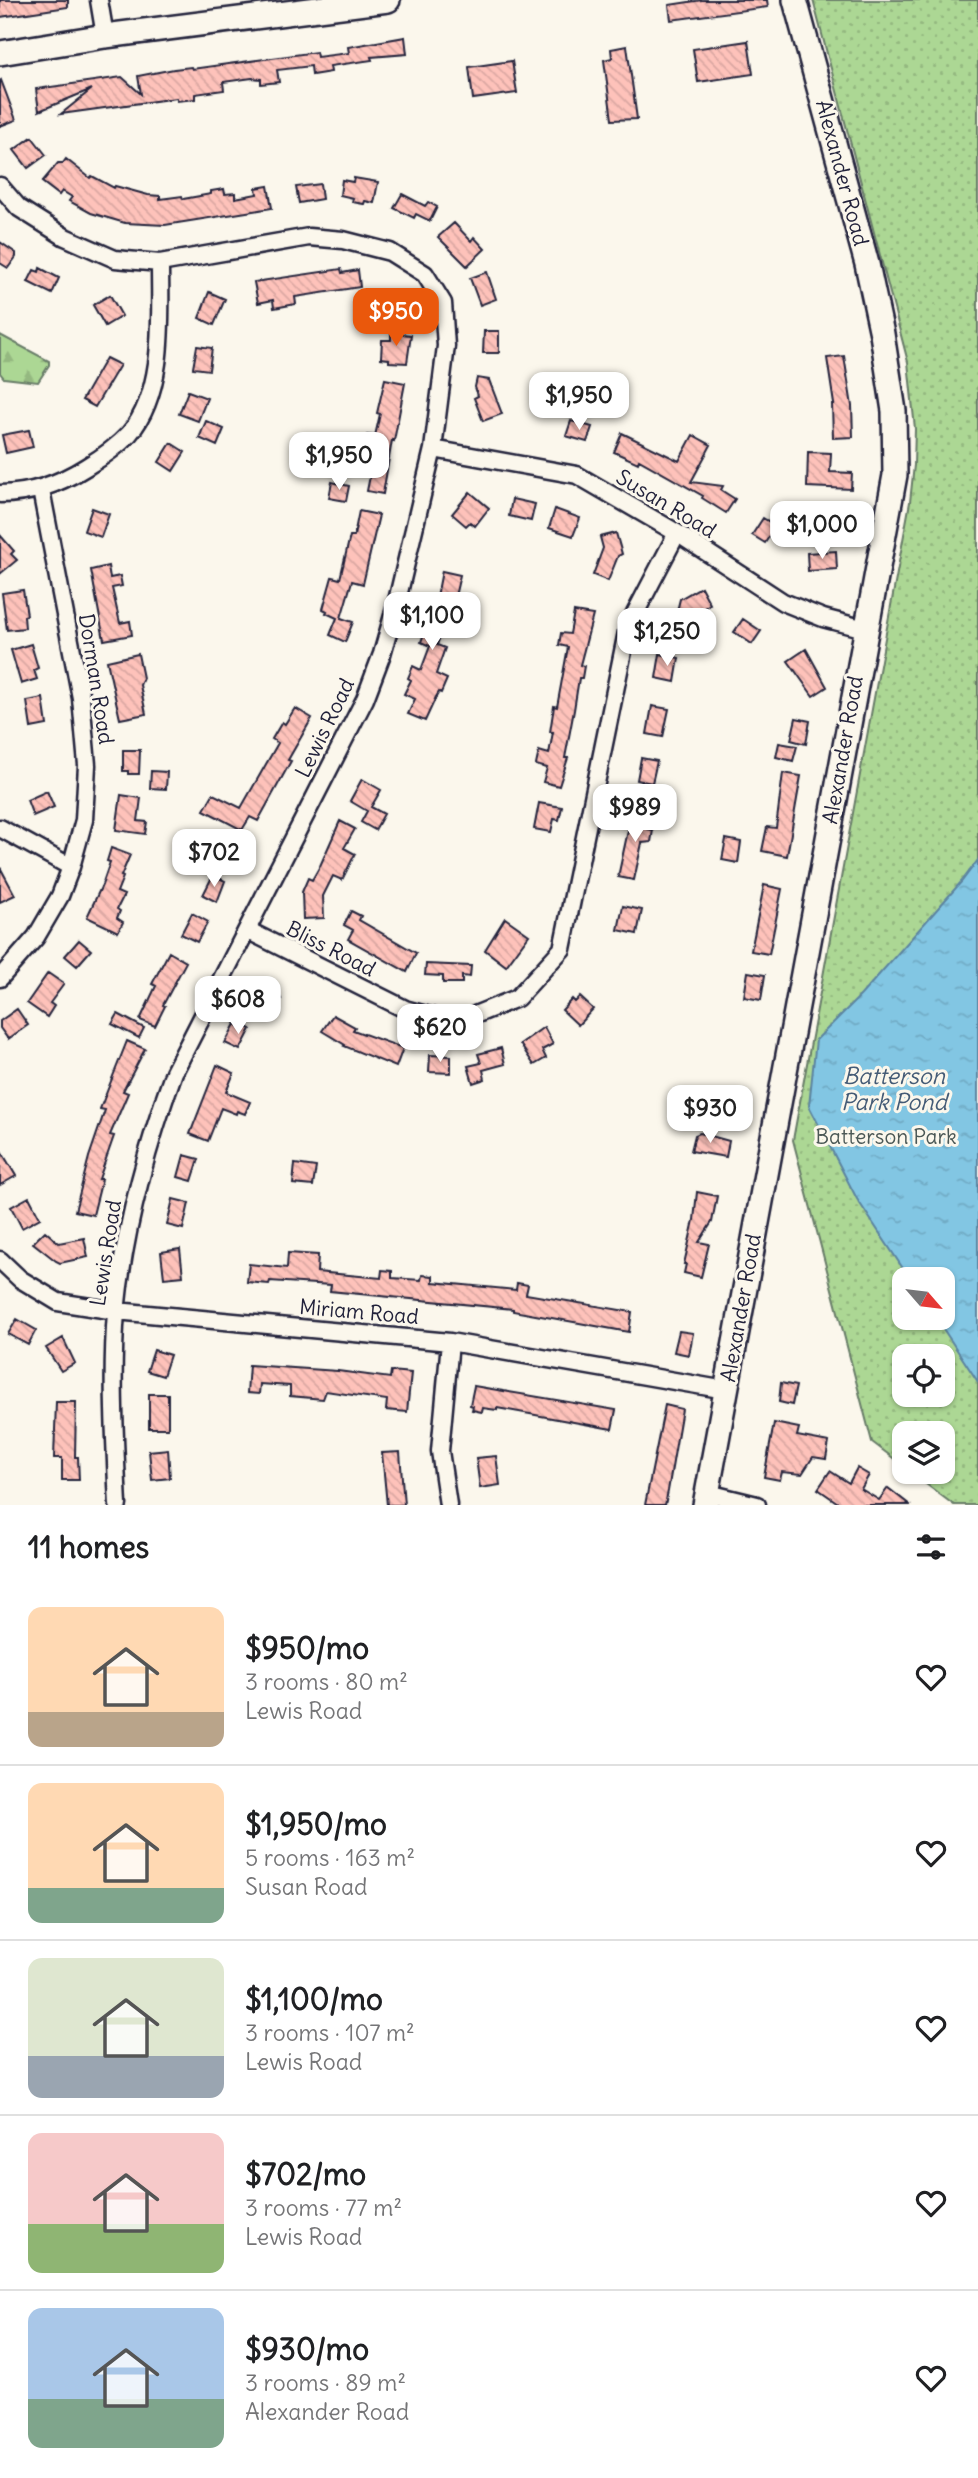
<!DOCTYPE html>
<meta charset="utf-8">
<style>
body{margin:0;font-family:Delius,sans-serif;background:#f2f2f2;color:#202124;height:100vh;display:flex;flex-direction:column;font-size:26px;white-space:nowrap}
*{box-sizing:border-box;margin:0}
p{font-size:23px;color:#757577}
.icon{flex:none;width:38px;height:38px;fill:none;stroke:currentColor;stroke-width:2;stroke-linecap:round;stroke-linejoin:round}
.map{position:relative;height:1505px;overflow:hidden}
.details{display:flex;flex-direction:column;background:#fff;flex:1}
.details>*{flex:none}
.needle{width:46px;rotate:118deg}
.buttons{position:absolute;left:892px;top:1267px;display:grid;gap:14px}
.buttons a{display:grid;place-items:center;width:63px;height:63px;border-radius:14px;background:#fff;box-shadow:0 2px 5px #0004;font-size:35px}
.price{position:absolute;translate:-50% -60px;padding:0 16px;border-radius:14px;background:#fff;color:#222;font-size:23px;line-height:46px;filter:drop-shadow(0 2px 4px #0008)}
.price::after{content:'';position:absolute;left:50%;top:42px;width:21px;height:16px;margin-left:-10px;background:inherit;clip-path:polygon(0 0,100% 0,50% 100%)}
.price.selected{background:#ea580c;color:#fff}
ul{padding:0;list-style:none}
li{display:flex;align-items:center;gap:21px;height:175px;padding:0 28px}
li+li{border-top:2px solid #e0e0e0}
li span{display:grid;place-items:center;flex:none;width:196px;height:140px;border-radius:14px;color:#555}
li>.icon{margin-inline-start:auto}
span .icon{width:84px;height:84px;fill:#fffc;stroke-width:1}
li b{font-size:30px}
h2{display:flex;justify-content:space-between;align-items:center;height:84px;padding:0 28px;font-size:30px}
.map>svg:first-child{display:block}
.grass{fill:url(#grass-dots);stroke:#677c68;stroke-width:2;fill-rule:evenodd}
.forest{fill:url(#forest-firs);stroke:#677c68;stroke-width:2}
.water{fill:url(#water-ripples);stroke:#5c84a0;stroke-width:2}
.building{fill:url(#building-back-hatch);stroke:#22223b;stroke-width:2}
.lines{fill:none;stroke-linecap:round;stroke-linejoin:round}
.street-casing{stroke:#22223b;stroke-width:21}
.secondary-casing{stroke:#22223b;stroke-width:28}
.street{stroke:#fbf7ec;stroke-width:16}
.secondary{stroke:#fbf7ec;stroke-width:23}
.labels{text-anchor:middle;stroke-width:6;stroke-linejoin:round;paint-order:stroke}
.street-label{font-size:21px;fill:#22223b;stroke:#fbf7ec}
.park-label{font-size:21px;fill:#4b5856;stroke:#fbf7ec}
.water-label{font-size:23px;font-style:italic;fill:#445b76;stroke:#fbf7ec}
</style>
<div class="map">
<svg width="978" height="1505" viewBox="0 0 978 1505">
<defs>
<pattern id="grass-dots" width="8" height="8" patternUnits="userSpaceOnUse" patternTransform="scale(1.75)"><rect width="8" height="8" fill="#acd794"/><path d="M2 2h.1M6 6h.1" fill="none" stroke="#94b880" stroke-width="1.8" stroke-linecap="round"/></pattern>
<pattern id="forest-firs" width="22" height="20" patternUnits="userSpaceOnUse" patternTransform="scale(1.75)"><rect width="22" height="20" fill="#acd794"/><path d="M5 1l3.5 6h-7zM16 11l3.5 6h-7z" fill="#94b880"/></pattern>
<pattern id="water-ripples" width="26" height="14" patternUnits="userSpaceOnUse" patternTransform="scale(1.75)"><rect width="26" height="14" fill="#82c6e3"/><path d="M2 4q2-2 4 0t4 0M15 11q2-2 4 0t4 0" fill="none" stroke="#70aac4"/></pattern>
<pattern id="building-back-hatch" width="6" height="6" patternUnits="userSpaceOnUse" patternTransform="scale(1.75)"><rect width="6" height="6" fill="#fec2ba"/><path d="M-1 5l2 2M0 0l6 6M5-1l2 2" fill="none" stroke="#d9a6a1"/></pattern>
</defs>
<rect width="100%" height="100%" fill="#fbf7ec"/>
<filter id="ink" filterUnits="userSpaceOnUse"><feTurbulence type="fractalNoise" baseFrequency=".0143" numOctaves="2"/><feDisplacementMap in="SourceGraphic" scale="14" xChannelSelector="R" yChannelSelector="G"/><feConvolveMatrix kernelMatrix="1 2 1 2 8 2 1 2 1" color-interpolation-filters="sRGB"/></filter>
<g filter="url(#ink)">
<path class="grass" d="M813,0h165v1505h-24l-44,-33h33v-39h-38v34l-33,-25 -79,-302 117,-638 4,-37 1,-36 -7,-67zM905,1279h38v39h-38zM905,1356h38v39h-38z"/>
<path class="forest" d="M0,335l49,26v4l-11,17 -34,-4 -4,-5z"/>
<path class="water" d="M978,860v522l-42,-64h7v-39h-33l-53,-80 -48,-93 7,-66 45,-45 101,-114z"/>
<path class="building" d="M0,0h68v7l-68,10z
M702,0h65l1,7 -97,13 -2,-15z
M405,37l2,17 -36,3 1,3 -42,6 1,6 -19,3 -1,-9 -34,4 2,12 -18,2v-5l-9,-1 -29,4 1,8 -29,4v5l-18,2v-3l-116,16 31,-25 -53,22 -3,-22 86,-12 19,17 -3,-18 36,-7 17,-2 1,2 124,-17 1,5 32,-4 -1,-6z
M748,41l5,33 -55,8 -5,-33z
M627,46l10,73 -25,1 -8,-60 8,-2 -1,-9z
M512,61l5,32 -44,6 -4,-32z
M1,80l15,40 -16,6v-45z
M32,137l14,18 -18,13 -14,-18z
M66,159l24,19 2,-2 22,12 1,-2 33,9 12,1v3l22,-3 1,3 28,-5v-3l13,-2 1,5 10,-1v5l22,-4 -1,-6 12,-2 4,22 -107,17 -40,-2 -34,-10 -22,-12 3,-4 -10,-6 -3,4 -17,-13 16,-19h5z
M354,178l24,4 -4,21 -9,-2 -1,3 -12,-2 1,-4 -13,-3 2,-15 11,2z
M320,184l2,15 -23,4 -3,-16z
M402,194l23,12 3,-4 9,5 -7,14 -14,-7 -2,4 -20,-10z
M454,223l17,18 3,-4 11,12 -18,17 -29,-29z
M0,242l16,11v4l-8,11 -8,-5z
M40,268l19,10 -7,16 -24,-12 6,-12 5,2z
M341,269l1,4 16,-3 2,17 -65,10 1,7 -22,4 -1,-8 -15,3 -4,-21z
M487,272l9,27 -16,6 -10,-27z
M209,292l16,7 -11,26 -15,-7z
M110,295l12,21 -17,10 -12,-21z
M484,331h15v22h-16z
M391,333l20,2 -4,28 -18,-1v-3l-8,-1 1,-18h9z
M197,346l15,2 -3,22 -16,-2z
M844,356l8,50 1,31 -20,1 -1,-34h2l-7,-46z
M106,358l14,7 -25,42 -13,-7z
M477,378l12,2 13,34 -19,7 -9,-23 4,-2 -3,-9z
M385,379l20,4 -11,58 -2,-1 -9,54 -16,-3 8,-40 -11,-2 3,-14 8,1 5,-22 -3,-1z
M188,391l19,7 -9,23 -19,-7z
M206,421l18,8 -7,17 -18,-8z
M571,421l21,6 -5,15 -21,-6z
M29,430l4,17 -27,6 -4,-18z
M622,433l57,28 14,-26 18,10 -20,37 32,4 -2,4 14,9 -9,14 -24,-15 1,-2 -64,-36 -1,3 -24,-11z
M171,443l14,9 -12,19 -14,-9z
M808,452l23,1 -1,19 22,1 -1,16 -44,-2z
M332,482l17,4 -3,15 -17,-3z
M470,492l19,16 -14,18 -5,-4 -4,4 -14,-12z
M512,499l23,5 -4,17 -22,-5z
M92,508l17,6 -8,23 -17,-6z
M555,509l25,9 -7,18 -24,-8z
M359,511l20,4 -16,69 -11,-3 -11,37 12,4 -8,20 -15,-7 7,-17 -11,-5 1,-2 -4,-2 9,-32 8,2 10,-43h4z
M763,518l13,8 -11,17 -13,-8z
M616,533l6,21 -4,2 -10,25 -15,-6 10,-27 -3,-11z
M0,535l14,16 -3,3 6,6 -17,14z
M836,551l1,18 -29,2 -1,-18z
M108,566l2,12 10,-2 2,10 -10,2 8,35 10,-2 2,14 -28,5 -13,-70z
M442,571l18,4 -8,34h-2l-13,36 8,3 -9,26 11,5 -6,14 -2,-1 -3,5 -11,24 -17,-7 7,-15 -11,-5 7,-14 -3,-2 5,-12 8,4 9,-24 -9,-4 8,-22 3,2z
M701,587l9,17 -20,12 -9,15 -14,-9 11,-15 2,-8z
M23,590l4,25 -3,1 1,12 -18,2 -5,-37z
M574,612l19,3 -13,50 4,1 -2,12h-3l-5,32 -9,48h3l-9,28 -16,-4 4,-14 -11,-3 3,-14 10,3 4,-22h-3l4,-26 3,1 11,-60 -9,-2 2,-12 9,1z
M743,619l18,12 -9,13 -18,-12z
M31,644l7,24 -4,2 3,9 -16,5 -10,-34z
M806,649l21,38 -14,9 -25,-35z
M138,654l5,24 -3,7 6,29 -26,5 -13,-58z
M660,654l19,4 -4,24 -19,-4z
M43,698l4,27 -16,3 -4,-27z
M652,706l17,3 -6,28 -16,-3z
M295,708l17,10 -24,42 3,1 -33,60 -8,-4 -8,13 -38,-20 9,-16 28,14 37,-65 -6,-4 10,-17 3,2z
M796,718l14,3 -4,23 -15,-4z
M779,743l18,3 -4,15 -17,-4z
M123,750h17l-1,24h-11v-3h-5z
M641,758l16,3 -5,22 -15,-3z
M151,771l16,1 -1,17 -16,-1z
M783,773l18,3 -14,80 -25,-5 5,-24 9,1z
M362,779l19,11 -10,17 13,7 -9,16 -14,-8 6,-11 -17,-10z
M47,791l7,16 -21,9 -6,-16z
M121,795l20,3 -3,23 9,1 -2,12 -29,-4z
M539,803l23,4 -3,13 -5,-1 -3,13 -17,-3z
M632,812l18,3 -3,14 6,1 -2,12 -9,1 -8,37 -16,-3z
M340,821l15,8 -11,19 11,6 -13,26 -9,-4 -10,20 1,22 -21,1 -1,-27 6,-14 4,2 8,-14z
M232,832l17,9 -13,22 -16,-9z
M726,839l15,3 -3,21 -16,-3z
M111,848l19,7 -9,21 2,1 -6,15 7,3 -7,14 3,2 -3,7 6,4 -5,10 -31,-15 15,-32 8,-23 -3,-1z
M0,867l15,28 -15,7z
M213,875l12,6 -8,21 -14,-7z
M764,885l18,4 -13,65 -18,-3z
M623,906l19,4 -5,24 -19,-4z
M351,911l10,5 -2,4 57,33 -9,19 -59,-33 5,-9 -9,-5z
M192,913l16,9 -11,20 -16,-8z
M505,918l24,17 -23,31 -21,-16z
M79,940l12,10 -14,16 -12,-10z
M169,952l17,10 -23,43 2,1 -10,20 -15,-6 16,-34 -4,-2z
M426,964l45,2 -1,11 -8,-1v7h-19v-7l-18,-1z
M748,972l17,3 -4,25 -17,-3z
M48,973l16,11 -14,19 4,3 -7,11 -20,-14z
M271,984l10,15 -24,15 -8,-14z
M580,997l13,12 -15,16 -16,-15 10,-11 3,3z
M17,1009l11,16 -20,14 -8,-11v-7z
M118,1014l26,14 -5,10 -27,-14z
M333,1015l22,12 -2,3 50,18 -7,19 -52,-21 1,-1 -23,-14z
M240,1023l11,6 -11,21 -15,-7 10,-19 3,2z
M544,1027l9,17 -11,6 4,8 -12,7 -14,-21z
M127,1041l18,8 -22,42 5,2 -18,42 4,1 -15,43h3l-9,36 -18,-4 14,-54 16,-47 -5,-1z
M501,1048l4,16 -22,6 2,9 -12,4 -5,-17 13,-3 -3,-9z
M430,1055l21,1v17l-22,-1z
M217,1065l17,8 -8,19 24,10 -5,12 -8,-3 -1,3 -15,-6 -13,33 -18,-7z
M700,1133l29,8 -3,16 -35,-6 4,-16z
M0,1149l16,27 -16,9z
M184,1155l15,4 -7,22 -14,-4z
M295,1164l21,3 -3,19 -20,-2z
M697,1192l20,4 -5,26 -13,20 10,2 -8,33 -17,-4 2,-9h-2l10,-44z
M29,1197l11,21 -18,10 -11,-21z
M173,1199l16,4 -6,26 -16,-4z
M45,1231l14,12 25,-5 4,19 -28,6 -4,-2 -23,-18z
M180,1249l3,27 -19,2 -3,-26z
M288,1253l30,2 -1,17 64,6 1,-8 10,1v7l29,2 1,-5 11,1v6l83,8 1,-7 11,2 -2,9 106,18 -3,20 -116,-21v-2l-183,-18 1,-6 -61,-4 -1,3 -22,-2 2,-18 38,4z
M17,1319l19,11 -8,15 -20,-11z
M679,1331l14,2 -4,22 -15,-3z
M63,1338l12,25 -14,8 -15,-23z
M154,1350l16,5 -7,21 -16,-5z
M249,1365l89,6 52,7 1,-7 20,2 -4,39 -21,-2 1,-10 -61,-9 -3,8 -33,-3v-10l-30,-2 -1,10 -12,-1z
M781,1383l15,3 -4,19 -13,-3z
M474,1386l142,24 -4,19 -115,-21v2l-14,-2 -1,4 -10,-2 1,-4 -3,-1z
M149,1394h19v34h-19z
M56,1402h20l-1,55h3l1,23h-17v-22h-8z
M665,1405l17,4 -14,82 -3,14h-20z
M774,1423l25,5 -2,8 32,6 -3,17 -13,-2 -11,17 -20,-2 -2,8 -16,-3z
M168,1449l2,29 -18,2 -3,-29z
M400,1452l4,53h-17l-5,-52z
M496,1456l4,29 -20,3 -4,-30z
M857,1468l12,7 -8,14 18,11 9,-12 22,17h-69l-23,-16 12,-18 19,12z"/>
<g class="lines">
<defs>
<path id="street" d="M99,0l6,36
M0,186l19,22 46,29 50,22 45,4 149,-26 34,3 47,12 35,22 18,29 3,43 -13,103 -37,156 -14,49 -17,45 -191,373c-28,77 -50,157 -58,240 -5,64 -1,129 2,193
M433,449l144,26 100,58 106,69 40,16 42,11
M0,494c32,0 59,-10 86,-27 15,-9 31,-20 43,-33 37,-43 31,-118 31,-171
M0,828l71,39
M247,930l158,79 50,14 62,-25 45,-49 66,-322 49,-94
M0,978l36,-41 24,-41 11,-29 13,-47 3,-55 -6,-67 -40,-208
M0,1260l20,19 38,23 58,9 334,31 276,48
M708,1493l49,12
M448,1505l-8,-54 10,-109"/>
<path id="secondary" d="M0,53l105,-17 283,-36
M705,1505l190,-1030 -1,-64 -12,-77 -15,-70 -72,-264"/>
</defs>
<use href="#street" class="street-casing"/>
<use href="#secondary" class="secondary-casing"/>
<use href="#street" class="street"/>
<use href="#secondary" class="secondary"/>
</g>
</g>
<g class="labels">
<g class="street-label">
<text transform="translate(842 173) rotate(75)" y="7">Alexander Road</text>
<text transform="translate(666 504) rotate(31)" y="7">Susan Road</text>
<text transform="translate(96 679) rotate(81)" y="7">Dorman Road</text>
<text transform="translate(325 728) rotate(-64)" y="7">Lewis Road</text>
<text transform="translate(843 750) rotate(-80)" y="7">Alexander Road</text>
<text transform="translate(331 949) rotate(27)" y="7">Bliss Road</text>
<text transform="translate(106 1253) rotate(-81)" y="7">Lewis Road</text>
<text transform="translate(741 1308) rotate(-80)" y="7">Alexander Road</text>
<text transform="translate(359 1312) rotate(5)" y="7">Miriam Road</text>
</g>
<g class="park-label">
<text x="886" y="1144">Batterson Park</text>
</g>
<g class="water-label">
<text x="894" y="1084">Batterson<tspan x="894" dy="26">Park Pond</tspan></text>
</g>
</g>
</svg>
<div class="buttons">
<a><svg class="needle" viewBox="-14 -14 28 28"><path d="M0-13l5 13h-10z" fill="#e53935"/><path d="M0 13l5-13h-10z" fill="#757577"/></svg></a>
<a><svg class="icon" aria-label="locate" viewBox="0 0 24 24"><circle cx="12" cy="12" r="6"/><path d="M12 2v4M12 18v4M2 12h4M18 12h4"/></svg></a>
<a><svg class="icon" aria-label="layers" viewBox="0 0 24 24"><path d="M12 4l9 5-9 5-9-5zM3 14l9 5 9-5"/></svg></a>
</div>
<b class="price selected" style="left:396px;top:348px">$950</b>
<b class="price" style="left:579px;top:432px">$1,950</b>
<b class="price" style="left:339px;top:492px">$1,950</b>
<b class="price" style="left:822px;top:561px">$1,000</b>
<b class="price" style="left:432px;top:652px">$1,100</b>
<b class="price" style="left:667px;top:668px">$1,250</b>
<b class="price" style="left:635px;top:844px">$989</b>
<b class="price" style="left:214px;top:889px">$702</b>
<b class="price" style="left:238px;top:1036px">$608</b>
<b class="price" style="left:440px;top:1064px">$620</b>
<b class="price" style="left:710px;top:1145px">$930</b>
</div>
<section class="details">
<h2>11 homes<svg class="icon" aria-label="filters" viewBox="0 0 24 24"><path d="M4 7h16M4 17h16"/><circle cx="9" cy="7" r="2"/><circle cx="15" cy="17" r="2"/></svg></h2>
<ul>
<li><span style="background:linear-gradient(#ffd9b3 75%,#b9a48a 0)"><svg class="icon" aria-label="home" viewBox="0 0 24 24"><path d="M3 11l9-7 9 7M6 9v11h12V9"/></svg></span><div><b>$950/mo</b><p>3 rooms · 80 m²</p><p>Lewis Road</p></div><svg class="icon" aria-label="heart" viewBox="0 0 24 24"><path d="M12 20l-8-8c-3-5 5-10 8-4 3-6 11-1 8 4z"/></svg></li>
<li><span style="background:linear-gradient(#ffd9b3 75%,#7fa58c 0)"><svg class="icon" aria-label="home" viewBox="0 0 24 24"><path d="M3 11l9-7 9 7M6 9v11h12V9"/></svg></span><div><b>$1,950/mo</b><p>5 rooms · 163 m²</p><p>Susan Road</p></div><svg class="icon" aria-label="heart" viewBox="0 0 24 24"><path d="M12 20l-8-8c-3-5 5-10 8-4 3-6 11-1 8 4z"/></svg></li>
<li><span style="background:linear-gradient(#dfe7d0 70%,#9aa5b1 0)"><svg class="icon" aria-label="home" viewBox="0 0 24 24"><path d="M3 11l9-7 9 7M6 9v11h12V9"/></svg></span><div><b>$1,100/mo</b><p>3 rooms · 107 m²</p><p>Lewis Road</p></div><svg class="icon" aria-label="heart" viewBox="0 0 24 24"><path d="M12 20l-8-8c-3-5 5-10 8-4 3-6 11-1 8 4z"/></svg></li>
<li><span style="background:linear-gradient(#f6c9c9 65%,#8fb573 0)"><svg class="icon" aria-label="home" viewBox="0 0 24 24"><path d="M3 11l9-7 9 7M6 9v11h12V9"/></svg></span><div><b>$702/mo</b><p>3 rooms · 77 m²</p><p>Lewis Road</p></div><svg class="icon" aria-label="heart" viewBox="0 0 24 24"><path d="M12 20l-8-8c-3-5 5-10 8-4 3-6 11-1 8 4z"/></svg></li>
<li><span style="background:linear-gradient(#a9c7e8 65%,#7fa58c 0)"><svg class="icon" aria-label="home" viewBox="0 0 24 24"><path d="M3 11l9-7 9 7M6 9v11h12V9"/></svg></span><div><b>$930/mo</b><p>3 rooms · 89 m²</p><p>Alexander Road</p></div><svg class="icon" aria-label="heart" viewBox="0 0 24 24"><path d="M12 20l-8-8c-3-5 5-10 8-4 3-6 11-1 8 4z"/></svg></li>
</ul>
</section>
